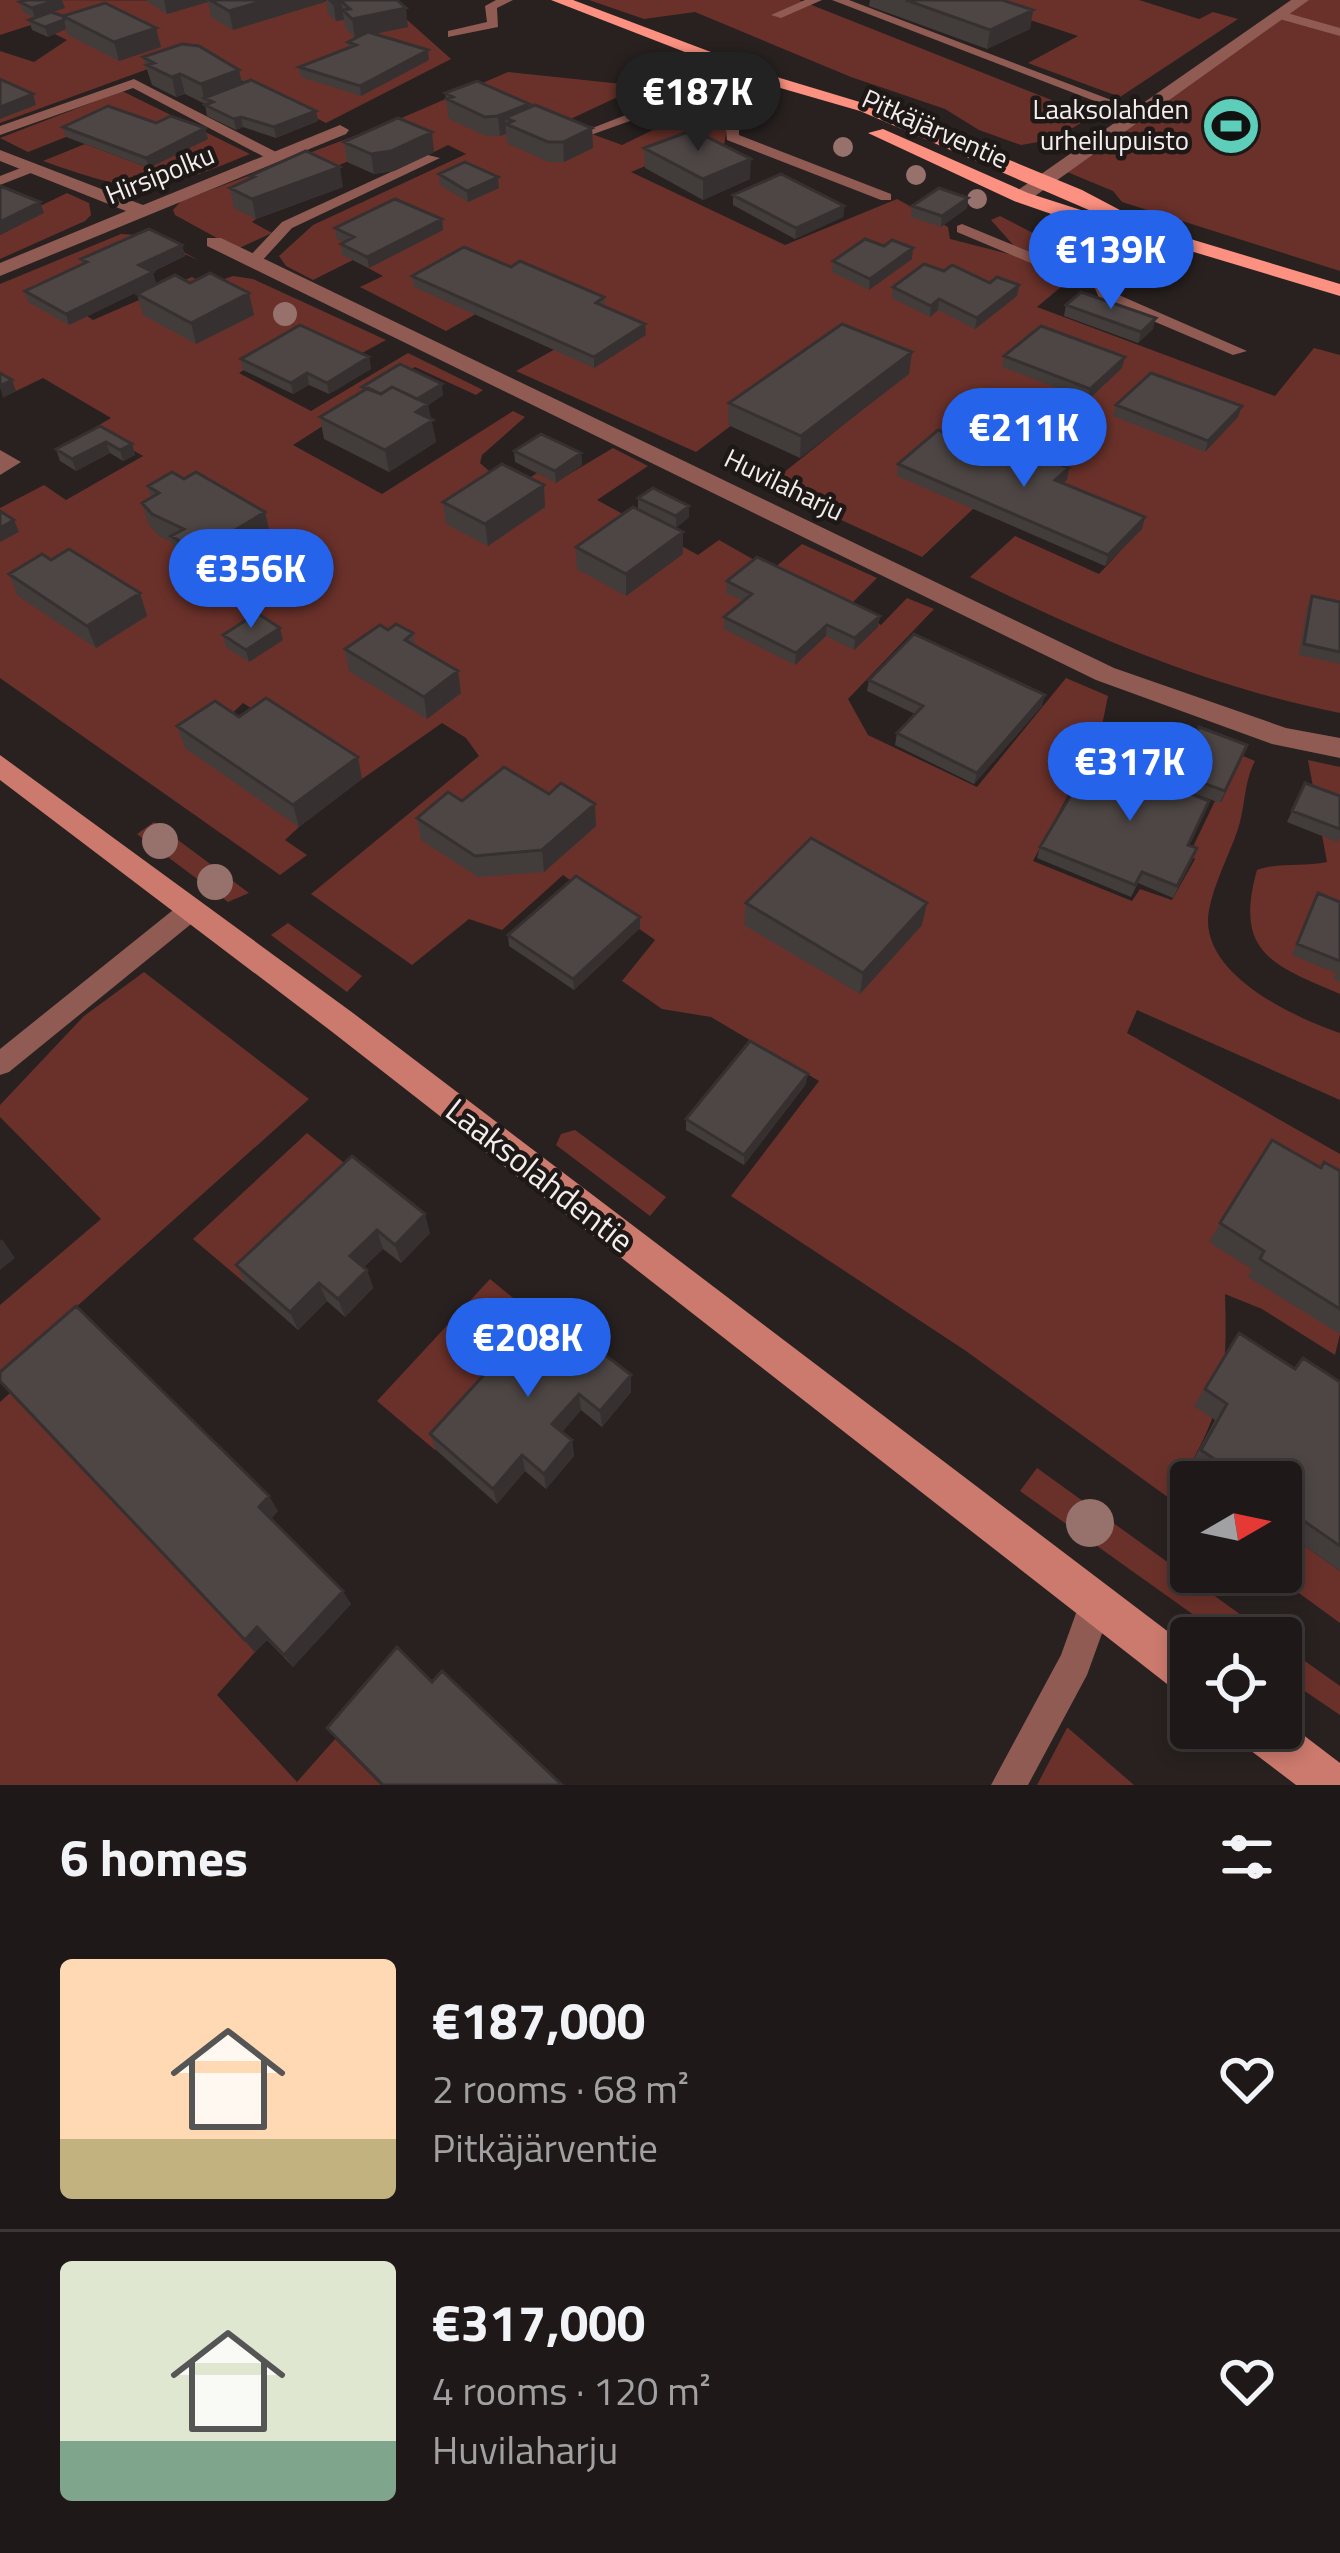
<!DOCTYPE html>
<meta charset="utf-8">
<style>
body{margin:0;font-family:"Titillium Web",sans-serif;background:#2b2625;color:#f1f3f6;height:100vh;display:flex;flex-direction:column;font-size:45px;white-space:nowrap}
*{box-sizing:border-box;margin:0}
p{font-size:39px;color:#a1a0a2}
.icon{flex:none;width:66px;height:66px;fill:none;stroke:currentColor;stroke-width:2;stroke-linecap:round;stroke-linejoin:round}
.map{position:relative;height:1785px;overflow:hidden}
.drawer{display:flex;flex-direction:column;background:#1e1918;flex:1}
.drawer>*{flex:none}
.needle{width:78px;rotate:81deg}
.controls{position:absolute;left:1170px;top:1461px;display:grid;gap:24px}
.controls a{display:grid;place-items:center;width:132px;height:132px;border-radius:12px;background:#1e1918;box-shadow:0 6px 18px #0003,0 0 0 3px #3c3837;font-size:60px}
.price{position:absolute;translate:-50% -102px;padding:0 27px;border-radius:42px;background:#2563eb;color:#fff;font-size:39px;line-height:78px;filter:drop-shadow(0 3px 6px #0008)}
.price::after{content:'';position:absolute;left:50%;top:72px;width:36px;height:27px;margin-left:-18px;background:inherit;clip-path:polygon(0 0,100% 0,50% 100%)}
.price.selected{background:#222;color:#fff}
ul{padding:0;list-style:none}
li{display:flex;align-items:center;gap:36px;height:300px;padding:0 60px}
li+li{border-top:3px solid #3c3837}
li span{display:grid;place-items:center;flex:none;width:336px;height:240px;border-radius:12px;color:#555}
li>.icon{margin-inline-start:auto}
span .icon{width:144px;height:144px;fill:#fffc;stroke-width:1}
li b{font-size:51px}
h2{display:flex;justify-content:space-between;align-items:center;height:144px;padding:0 60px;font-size:51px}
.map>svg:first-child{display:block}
.green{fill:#6a312a}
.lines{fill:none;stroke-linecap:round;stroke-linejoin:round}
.lane{fill:#8f5b53;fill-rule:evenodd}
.street{fill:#8f5b53;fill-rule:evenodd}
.secondary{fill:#cc7a6d;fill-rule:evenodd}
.primary{fill:#fc9181;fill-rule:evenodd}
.tree{fill:#97716b}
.wall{fill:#423c3b}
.shaded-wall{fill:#363130}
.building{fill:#4d4645;stroke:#363130;stroke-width:3}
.labels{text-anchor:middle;stroke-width:9;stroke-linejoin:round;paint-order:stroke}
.far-poi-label{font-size:27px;fill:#f3eeed;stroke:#1e1817;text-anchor:end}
.far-street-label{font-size:27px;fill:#f3eeed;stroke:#1e1817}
.street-label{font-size:33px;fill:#f3eeed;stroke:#1e1817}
</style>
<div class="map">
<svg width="1340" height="1785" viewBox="0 0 1340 1785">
<rect width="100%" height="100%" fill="#282120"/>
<path class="green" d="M0,0l386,1 65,58 -125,64 -137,-69 -189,69v-72l34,11 33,-22 -33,-16 -34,11z
M589,0h210l293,116 -37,23 -34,6 -42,-15 -34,-21 -94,-32 -156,-65 -51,7z
M971,0h168l60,19 14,-7 25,7 -118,78 -92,-34 50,-27z
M1301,0h39v271l-218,-69 -9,-11 -53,-22z
M508,72l133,14 -79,37 60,22 72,-35 36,2 -6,33 -26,-1 -67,28 154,73 112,-46 51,28 2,12 59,15 6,-7 -24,-27 9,-4 75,39 10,12 -48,40 238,89 39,-48 26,7v358c-131,-26 -251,-77 -370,-136l45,-41 84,38 42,-45 -89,-38 14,-11 -92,28 -52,49 -155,-71 141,-113 -69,-28 -143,107 -180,-81 91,-51 -70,-41 -91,52 -86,-44 23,-11 -30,-16 -40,20 -27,-14 -7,-10 34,-31 153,-71 -18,-9 -14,7 -34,-14 -83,37 -65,47 20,11 -35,16 -62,-34 -2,-5 8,-9 216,-81z
M122,91l128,63c-99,40 -105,43 -207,7l42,-17 64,24 57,-30 -140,-1 -38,15 -28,-14z
M67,193l22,10 2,12 -6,6 -85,38v-24l42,-22 -8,-4z
M121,234l33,2 44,24 -46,-20 -65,76 6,4 99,-43 15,8 26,-9 20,3 133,61 -35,19 -49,-22 -63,36 72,38 97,-58 75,37 -7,5 -61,-28 -122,78 89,49 131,-83 12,6 -43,38 -2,8 31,27 26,-17 19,9 57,-34 35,18 -51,34 101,55 21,-15 53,30 30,-26 75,34 -30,30 34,17 26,-27 27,11 -86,90 20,36 109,52 89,-109 42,18 -8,39 -67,126 99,40 8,-12 32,11 23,-41 -6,-4 26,-54 6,1 22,-46 12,5c-12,23 -9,46 -18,71 -9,25 -23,52 -28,78 -12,63 84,107 131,123v67l-203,-90 -10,23 213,121v180l-5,21 -73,-46 -37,-15c2,72 1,108 -35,171l23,17h-22v32l-225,-163 -235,-155 88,-115 -108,-64 -49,-8 -40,-28 33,-41 -92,-65 -61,55 -33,-11 -57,46 -101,-71 168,-138 -13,-18 -24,-15 -80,56 -119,-76 -21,20 77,104 -14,13 22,15 -27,20 -280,-197v-170l44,-23 22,15 77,-44 -49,-28 17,-10 -68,-40 -33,16 -10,-6v-104z
M1308,760l32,7v227c-69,-29 -106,-42 -83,-124 22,-8 46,-3 70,-8z
M154,822l95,71 -21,9 -91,-68z
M288,923l74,53 -15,16 -76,-57z
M144,972l165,127 -309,276v-70l101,-86 -101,-102v-12l84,-89z
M575,1130l91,67 -16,19 -94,-71 5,-11z
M307,1133l52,42 -114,108 -52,-44z
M490,1279l57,47 -112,124 -58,-49z
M10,1393l245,259 -38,43 80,87 38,-43 46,46h-381v-383z
M1037,1468l236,170h-47l-206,-147z
M1281,1529l59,42v52l-70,-51h11z
M1281,1644l59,42v29l-59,-40z
M1067,1728h1l66,57h-97z"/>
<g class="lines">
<path class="lane" d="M496,0h17l-16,8 1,19 -50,10v-6l39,-9 -2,-16z
M805,0h17l-41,18 -10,-3z
M832,0h17l299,114 -12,3z
M1280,11l60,17v8l-64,-18z
M776,78l5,1v6c-22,13 -42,23 -42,50l152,59v6h-10l-154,-60 -2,-21 12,-15 -82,8 -67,24 -30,-7 7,-4 30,2 59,-23 91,-9z
M134,79l146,75 2,3 -12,3 -137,-72 -133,47v-9z
M428,155l12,3 -148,70 -33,36 -14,-3 37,-39z
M31,164l5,1v6l-36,14v-9z
M962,224l73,30 73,1 34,-26h10v6l-34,28 -10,18 4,11 135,59 -14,4 -134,-57 -7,-17 10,-16 -69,-1 -76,-32v-6z
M0,450l21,12 -21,13z
M192,900l9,2 3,7 -3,7 -192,156 -9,3v-26l183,-147z
M1096,1586l12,5 5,12 -26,72 -59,110h-37l70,-130 23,-64z"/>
<path class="street" d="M1291,0h18l-281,201h-14v-8z
M340,125l9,5 -3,4 -346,142v-13l126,-52 -126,-50v-11l143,55z
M207,238h14l893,430 172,60 54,10v20l-68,-14 -176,-64 -889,-434z"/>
<path class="secondary" d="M0,755l353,258 838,636v49l-15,-7 -845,-660 -331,-251z
M1281,1718l59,45v22h-44l-54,-41 -6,-16h45z"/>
<path class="primary" d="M551,0h22l207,78 113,34 189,78 72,38 186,56v12l-196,-59 -58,-11 -72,-25 -146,-68 15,-4 145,64 84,27 -252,-109 -90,-26z"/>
</g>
<g class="tree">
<circle cx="843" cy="147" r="10"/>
<circle cx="916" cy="175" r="10"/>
<circle cx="977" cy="199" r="10"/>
<circle cx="285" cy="314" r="12"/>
<circle cx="160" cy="841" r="18"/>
<circle cx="215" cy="882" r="18"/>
<circle cx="1090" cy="1523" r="24"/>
</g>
<path class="wall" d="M145,0h180v2l-92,28 -22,-13 -3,-15 -41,12z
M326,0h71l11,27 -34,7 55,26 -68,36 -60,-19 -2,-10 50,-20 -1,-5 7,-4 -9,-9 -2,-9 -8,1 -8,-7z
M870,0h132l31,10 -3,19 -43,20 -118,-43z
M20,2l45,6 -13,4 109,35 -42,14 -51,-26 -2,-6 -18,8 -16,-7 -3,-10 6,-2 -12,-6z
M143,57l96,13 3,14 76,37 -42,17 -33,-11 -7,3 -29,-14 -2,-12 -20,-10 -9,3 -24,-12z
M445,93l84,14 63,21 1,20 -29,14h-15l-41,-18 -2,-10 -6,2h-14l-37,-17z
M156,123l49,5 3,11 -59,29 -83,-31 -3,-10z
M344,142l90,10 -40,19 -20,3 -27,-12z
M644,148l106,31 -47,21 -58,-32z
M439,174l60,14 -31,14 -28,-17z
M250,176l93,11 -87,32 -22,-11 -4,-20 21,-9z
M733,195l111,11 -1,11 -48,22 -62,-34z
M968,198l-1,10 -26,19 -30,-10 1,-11z
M442,219l1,11 -74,38 -27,-13 -1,-11 3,-2 -7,-3 -2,-11z
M182,245l3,11 -33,16 4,11 -87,42 -41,-23 -3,-11 58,-27 -2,-5z
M912,259l-43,31 -37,-18 1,-11z
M511,267l93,30 1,9 41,29 -52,33 -180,-81 -2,-11z
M944,271l46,12 29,2 -2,11 -42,33 -37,-19 -8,7 -38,-19 1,-11z
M137,294l117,21 -58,29 -53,-29z
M1066,305l87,24 -15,14 -74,-27z
M912,352l-3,22 -109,84 -72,-33 1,-22z
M1004,356l118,12 -34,32 -86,-33z
M369,357l2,12 -42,25 -20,-9 -16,9 -50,-24 -2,-11z
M362,387l81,8 -15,10 8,37 -47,30 -65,-33 -4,-22 43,-26z
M1116,405l122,12 -33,35 -92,-36z
M100,426l32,18 3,11 -12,6 -13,-8 -34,18 -16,-10 -4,-12z
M514,451l67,2 1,12 -26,18 -41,-21z
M1016,462l53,6 -2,12 -4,3 79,46 -37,37 -208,-90 1,-12z
M184,479l81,33 5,22 -44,27 -11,-6 -21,13 -16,-9 -5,-16 -14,-7 -10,-11 -7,-22 9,-5 -3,-12z
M638,498l51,19 -13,11 7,4v22l-57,42 -49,-27 -1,-22 62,-38z
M443,502l102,5 -57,39 -42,-22z
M51,560l89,33 7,23 -51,32 -78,-52 -9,-22z
M727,581l153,35 -2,11 -24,23 -28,-14 -31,29 -71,-36v-12l19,-16 -17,-8z
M1312,596l28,6v62l-41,-9 8,-48z
M388,630l25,3 2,13 46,47 -34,26 -78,-48 -4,-22z
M223,635l60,5 -34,22 -23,-15z
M869,680l173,26 -68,78 -79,-39 2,-12 18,-19 -48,-23z
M239,717l123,62 -63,48 -114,-79 -8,-22z
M1243,756l-23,47 -30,-11 4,-10 -10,-3 -4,10 29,12 -20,44 3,15 -19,38 -35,-15 -7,14 -94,-39 3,-11 60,-62 45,-12 32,-1 3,-8z
M1305,783l35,13v41l-3,5 -50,-20z
M462,801l134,25 -52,46 -66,5 -57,-37 -4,-22z
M1318,893l22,9v80l-6,-3 2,-6 -44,-18z
M746,903l176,22 -62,69 -116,-69z
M640,917v11l-66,62 -65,-44 -1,-11z
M806,1084l-62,81 -58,-35v-11z
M1272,1140l49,27 19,4v163l-92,-57 4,-8 -43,-27z
M352,1156l78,77 -29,30 -18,-14 -19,18 3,3 6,18 -28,29 -18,-16 -29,29 -53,-47 -9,-18z
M1239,1333l55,35 9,-10 37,24v189l-59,-42v-47h-68l-23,-16 25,-46 -21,-14z
M631,1375v17l-29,35 -21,-17 -19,22 10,8 2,16 -28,33 -21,-18 -28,33 -61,-54 -6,-16z
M0,1381l278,130 -7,8 80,85 -58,63 -26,-27 -12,12z"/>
<path class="shaded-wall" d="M57,0h5l3,8 -30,10 -3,-10z
M164,0h43l1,2 -41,12z
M266,0h59v2l-92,28 -4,-19z
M341,1l3,19 -8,1 -3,-18z
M406,8l2,19 -53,11 -3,-19z
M1033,10l-3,19 -43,20 3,-19z
M64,20l2,9 -18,8 -3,-10z
M156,28l5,19 -42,14 -5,-19z
M428,50l1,10 -68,36 -1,-10z
M239,70l4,19 -39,9 1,6 -4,-20z
M180,74l5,20 -9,3 -4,-20z
M33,94l3,11 -36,14v-12z
M529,104l1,20 -17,-3 -8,-3 1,16 -6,2 -2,-20z
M316,111l2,10 -42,17 -2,-11z
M241,117l2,10 -7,3 -2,-11z
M205,128l3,11 -59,29 -3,-10z
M592,128l1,20 -29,14 -1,-20z
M432,132l2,20 -40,19 -20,3 -3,-20z
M751,159l-1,20 -47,21v-21z
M340,167l3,20 -87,32 -4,-20z
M498,177l1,11 -31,14 -1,-11z
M968,198l-1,10 -26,19 1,-11z
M40,202l4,11 -44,22v-13z
M844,206l-1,11 -48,22 1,-11z
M442,219l1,11 -74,38 -2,-11z
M182,245l3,11 -43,20 -3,-11z
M913,248l-1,11 -43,31 1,-11z
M153,272l3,11 -87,42 -3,-11z
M1019,285l-2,11 -42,33 2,-11z
M249,293l5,22 -58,29 -5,-21z
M939,299l-1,11 -8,7 1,-11z
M1156,318l-3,11 -15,14 3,-11z
M645,324l1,11 -52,33v-11z
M912,352l-3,22 -109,84 1,-22z
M369,357l2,12 -42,25 -2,-11z
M1125,357l-3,11 -34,32 2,-11z
M307,373l2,12 -16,9 -2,-11z
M12,380l4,11 -13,7 -3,-12z
M442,384l1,11 -15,10 8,37 -47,30 -4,-22 30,-50z
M1242,406l-4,11 -33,35 3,-11z
M106,442l4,11 -34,18 -4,-12z
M132,444l3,11 -12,6 -3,-11z
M581,453l1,12 -26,18 -1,-12z
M1069,468l-2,12 -15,11 3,-11z
M544,485l1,22 -57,39 -3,-22z
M689,506v11l-13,11v-12z
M265,512l5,22 -44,27 -6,-22z
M1145,517l-3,12 -37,37 3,-11z
M14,520l5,12 -19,10v-14z
M683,532v22l-57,42v-22z
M209,533l6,22 -21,13 -6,-22z
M140,593l7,23 -51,32 -9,-22z
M880,616l-2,11 -24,23 1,-12z
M827,625l-1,11 -31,29 1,-12z
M280,628l3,12 -34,22 -3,-12z
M458,671l3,22 -34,26 -3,-22z
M1045,695l-3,11 -68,78 3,-11z
M358,757l4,22 -63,48 -6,-22z
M595,804l1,22 -52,46 -2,-22z
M927,903l-5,22 -62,69 3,-21z
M640,917v11l-66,62 -1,-11z
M808,1074l-2,10 -62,81v-10z
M425,1214l5,19 -29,30 -6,-18z
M377,1230l6,19 -27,25 -6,-18z
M2,1239l13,19 -15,12v-29z
M367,1270l6,18 -28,29 -7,-18z
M319,1283l8,18 -29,29 -8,-18z
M631,1375v17l-29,35 -2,-16z
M579,1394l2,16 -26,30 -3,-16z
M572,1440l2,16 -28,33 -2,-15z
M522,1455l3,16 -28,33 -4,-15z
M269,1496l9,15 -10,11 -9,-15z
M343,1591l8,13 -58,63 -9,-12z
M257,1627l10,13 -12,12 -10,-12z"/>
<path class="building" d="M27,0h30l-25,8 -12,-6z
M210,0h56l-37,11z
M330,0h67l9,8 -54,11 -9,-9 7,-1 -9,-8 -8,2z
M906,0h96l31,10 -43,20z
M105,3l51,25 -42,14 -51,-26z
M51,12l12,4 1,4 -19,7 -16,-7z
M368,32l60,18 -68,36 -61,-19 57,-22 -8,-3z
M182,44l17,2 40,24 -38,14 -21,-10 -8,3 -25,-12 7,-2 -11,-6z
M0,79l33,15 -33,13z
M251,80l65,31 -42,16 -33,-10 -7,2 -29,-14 8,-3 -9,-4z
M477,81l52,23 -31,12 -13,1 -38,-18 6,-2 -8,-4z
M535,105l57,23 -29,14h-15l-42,-18 7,-3 -8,-3z
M108,106l48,17 15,-7 34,12 -59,30 -83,-31z
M398,118l34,14 -41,19 -20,3 -27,-12z
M693,130l58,29 -48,20 -59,-31z
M306,151l34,16 -88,32 -22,-11 24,-11 -4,-1z
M465,162l33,15 -31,14 -28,-17z
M781,174l63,32 -48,22 -63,-33z
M0,186l40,16 -40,20z
M939,188l29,10 -26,18 -30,-10z
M395,199l47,20 -75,38 -26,-13 13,-7 -19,-9z
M149,229l33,16 -43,20 14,7 -87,42 -41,-23 62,-29 -6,-3z
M865,239l19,7 8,-6 21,8 -43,31 -37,-18z
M464,247l47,20 9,-6 84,36 -8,6 49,21 -51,33 -182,-81z
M924,264l20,7 8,-6 38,18 7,-6 22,8 -42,33 -38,-19 -8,7 -38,-19z
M210,273l39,20 -58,30 -54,-29 38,-19 15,8z
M1081,292l75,26 -15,14 -75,-27z
M842,324l70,28 -111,84 -72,-33z
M300,325l69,32 -42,26 -20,-10 -16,10 -50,-24z
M1041,326l84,31 -35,32 -86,-33z
M400,364l42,20 -25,15 -25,-12 -11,7 -19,-7z
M0,373l12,7 -12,6z
M1151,373l91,33 -34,35 -92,-36z
M392,387l36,17 -12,8 17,8 -48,30 -65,-33 48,-29 13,6z
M100,426l32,18 -12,6 -14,-8 -34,17 -16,-10z
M938,430l78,32 11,-11 42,17 -14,12 90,37 -37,38 -210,-91z
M541,434l40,19 -26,18 -41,-20z
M502,464l42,21 -59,39 -42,-22z
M172,472l12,7 12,-7 69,40 -45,27 -11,-6 -21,13 -17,-10 13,-7 -32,-15 -10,-11 17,-10 -11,-7z
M653,488l36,18 -13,10 -38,-18z
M633,507l50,25 -57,42 -50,-27z
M0,511l14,9 -14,8z
M69,549l71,44 -53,33 -78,-52 33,-20 9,6z
M757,557l123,59 -25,22 -28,-13 -31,28 -72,-36 28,-23 -25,-13z
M1312,596l28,6v50l-36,-8z
M257,613l23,15 -34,22 -23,-15z
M396,624l17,9 -8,7 53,31 -34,26 -79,-48 35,-24 8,5z
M914,634l131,61 -68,78 -80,-40 26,-27 -54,-26z
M266,698l92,59 -65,48 -116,-79 38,-25 24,16z
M1199,727l48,18 -22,46 -31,-11 5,-9 -19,-7z
M1114,761l31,12 6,-11 34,13 -7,14 31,12 -21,44 9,3 -20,38 -35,-14 -7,13 -95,-38 41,-69 19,7z
M504,767l45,27 12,-11 34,21 -53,46 -67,6 -58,-38 31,-26 14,9z
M1305,783l35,13v33l-48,-18z
M811,838l116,65 -64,70 -117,-70z
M576,876l64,41 -67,62 -65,-44z
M1318,893l22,9v59l-43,-17z
M750,1041l58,33 -64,81 -58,-36z
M1272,1140l49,28 3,-6 16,9v138l-80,-50 4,-8 -44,-28z
M352,1156l73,58 -30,31 -18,-15 -27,26 17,14 -29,29 -19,-16 -29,29 -54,-47z
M76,1306l193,190 -10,11 84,84 -59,64 -27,-28 -12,13 -245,-259v-9z
M545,1308l86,67 -31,36 -21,-17 -27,30 20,16 -28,34 -22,-19 -29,34 -63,-55z
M1239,1333l56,36 8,-11 37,24v164l-59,-41v-23h-33l-47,-32 26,-46 -22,-15z
M397,1647l35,35 10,-11 120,114h-179l-56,-57z"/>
<defs>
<symbol id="stadium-disc" viewBox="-11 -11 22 22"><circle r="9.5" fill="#5dceb9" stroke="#1e1817"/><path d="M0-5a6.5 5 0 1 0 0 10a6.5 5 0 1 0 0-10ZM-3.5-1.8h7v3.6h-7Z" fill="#111"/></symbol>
</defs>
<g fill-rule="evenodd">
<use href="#stadium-disc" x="1198" y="93" width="66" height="66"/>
</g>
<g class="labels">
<g class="far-poi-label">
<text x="1189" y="119">Laaksolahden<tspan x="1189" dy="31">urheilupuisto</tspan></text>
</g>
<g class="far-street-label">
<text transform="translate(935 129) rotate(24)" y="9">Pitkäjärventie</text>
<text transform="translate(160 175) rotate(-22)" y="9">Hirsipolku</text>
<text transform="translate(784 485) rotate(26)" y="9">Huvilaharju</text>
</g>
<g class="street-label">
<text transform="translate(540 1175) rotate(38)" y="12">Laaksolahdentie</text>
</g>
</g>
</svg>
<div class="controls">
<a><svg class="needle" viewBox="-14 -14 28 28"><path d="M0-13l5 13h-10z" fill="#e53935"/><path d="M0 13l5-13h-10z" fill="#a1a0a2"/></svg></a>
<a><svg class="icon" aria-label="locate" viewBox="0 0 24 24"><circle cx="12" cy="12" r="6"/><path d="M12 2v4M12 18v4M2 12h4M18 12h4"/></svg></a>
</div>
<b class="price selected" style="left:698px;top:154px">€187K</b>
<b class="price" style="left:1111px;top:312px">€139K</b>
<b class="price" style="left:1024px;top:490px">€211K</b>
<b class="price" style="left:251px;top:631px">€356K</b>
<b class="price" style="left:1130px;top:824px">€317K</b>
<b class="price" style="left:528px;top:1400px">€208K</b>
</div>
<section class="drawer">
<h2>6 homes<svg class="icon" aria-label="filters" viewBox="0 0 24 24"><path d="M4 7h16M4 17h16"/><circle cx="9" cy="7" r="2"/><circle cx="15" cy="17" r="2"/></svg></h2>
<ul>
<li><span style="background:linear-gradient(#ffd9b3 75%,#c2b280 0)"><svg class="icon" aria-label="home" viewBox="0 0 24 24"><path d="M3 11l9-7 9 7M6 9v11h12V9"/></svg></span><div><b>€187,000</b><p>2 rooms · 68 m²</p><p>Pitkäjärventie</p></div><svg class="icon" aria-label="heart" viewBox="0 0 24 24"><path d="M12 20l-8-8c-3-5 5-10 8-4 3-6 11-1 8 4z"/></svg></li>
<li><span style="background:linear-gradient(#dfe7d0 75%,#7fa58c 0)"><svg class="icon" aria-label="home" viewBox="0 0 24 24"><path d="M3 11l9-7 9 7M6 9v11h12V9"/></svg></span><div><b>€317,000</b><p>4 rooms · 120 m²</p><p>Huvilaharju</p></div><svg class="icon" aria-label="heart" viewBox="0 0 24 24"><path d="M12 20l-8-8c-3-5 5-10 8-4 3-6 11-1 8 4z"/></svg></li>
</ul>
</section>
